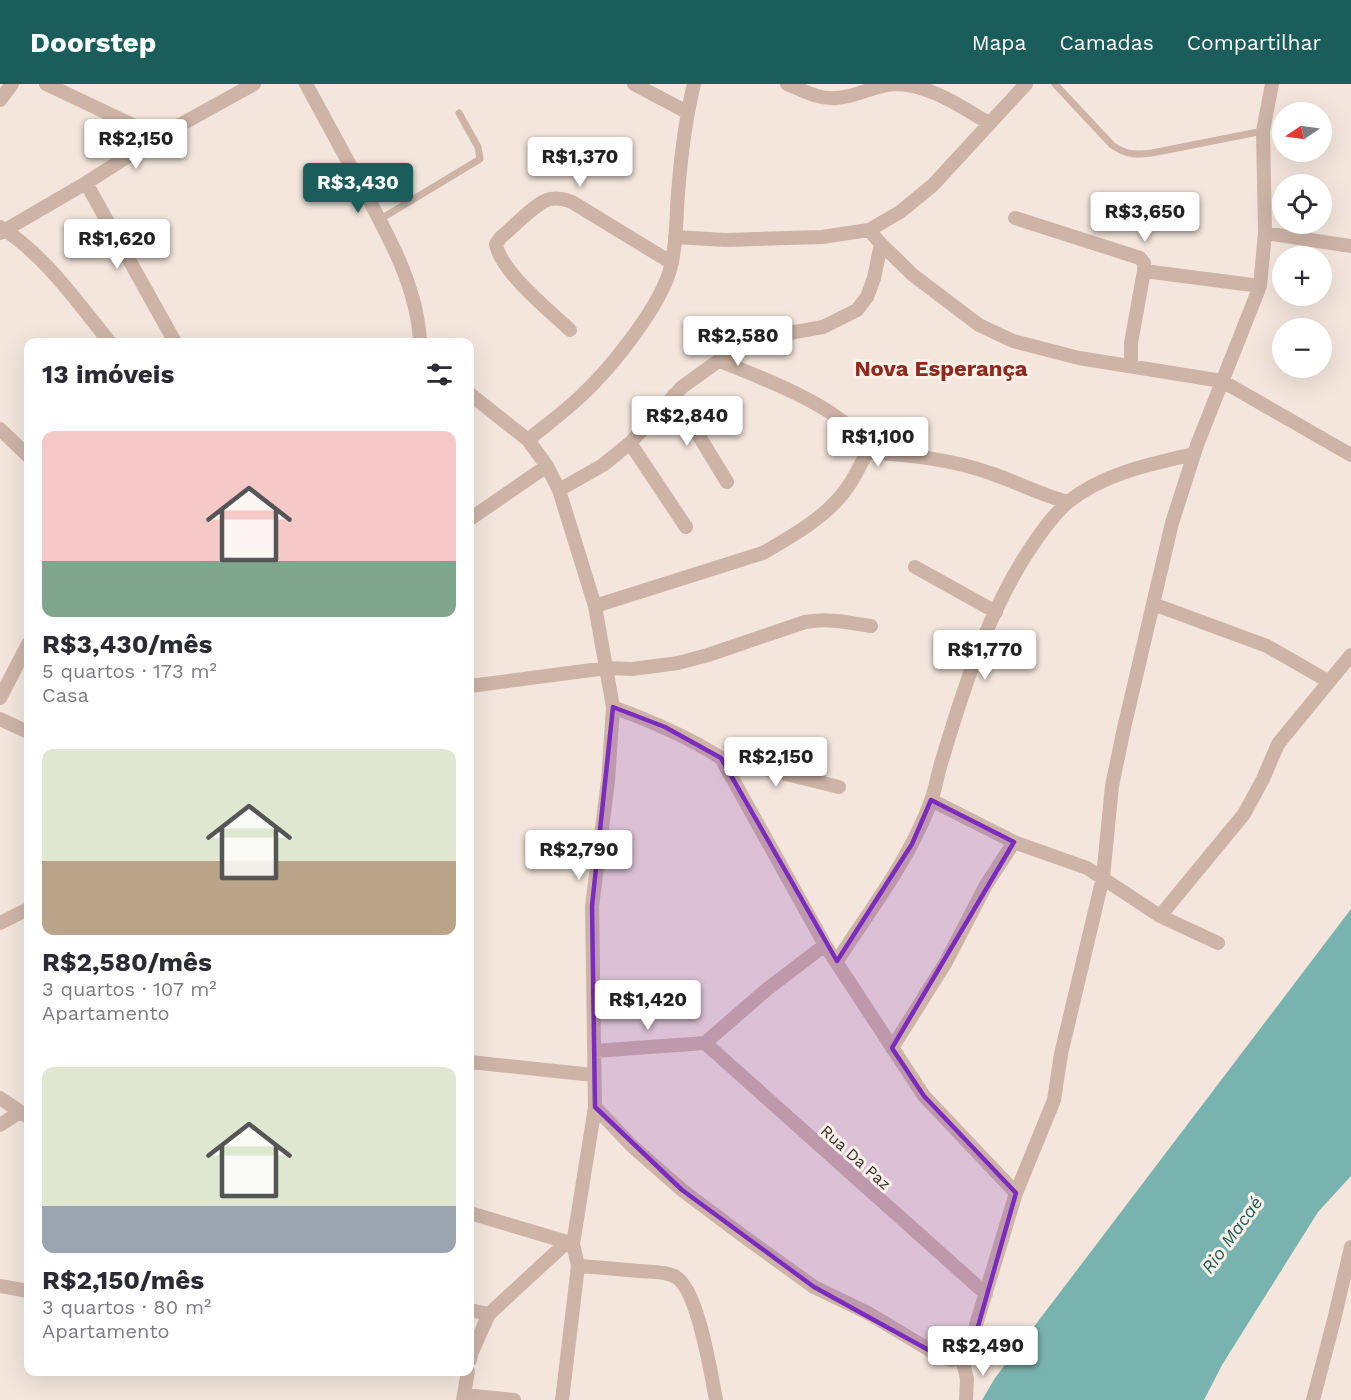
<!DOCTYPE html>
<html lang="pt">
<meta charset="utf-8">
<style>
body{margin:0;font-family:"Work Sans",sans-serif;background:#f7f7f7;color:#2b2b33;height:100vh;display:flex;flex-direction:column;font-size:22px;white-space:nowrap}
*{box-sizing:border-box;margin:0}
p{font-size:20px;color:#7c7c81}
.icon{flex:none;width:33px;height:33px;fill:none;stroke:currentColor;stroke-width:2;stroke-linecap:round;stroke-linejoin:round}
.map{position:relative;flex:1;overflow:hidden}
.sheet{position:absolute;left:24px;top:254px;width:450px;height:1038px;display:flex;flex-direction:column;background:#fff;border-radius:12px;box-shadow:0 6px 24px #0002}
.sheet>*{flex:none}
.needle{width:39px;rotate:257deg}
.buttons{position:absolute;left:1272px;top:18px;display:grid;gap:12px}
.buttons a{display:grid;place-items:center;width:60px;height:60px;border-radius:50%;background:#fff;box-shadow:0 6px 24px #0002;font-size:30px}
.price{position:absolute;translate:-50% -51px;padding:0 14px;border-radius:6px;background:#fff;color:#222;font-size:20px;line-height:39px;filter:drop-shadow(0 2px 3px #0008)}
.price::after{content:'';position:absolute;left:50%;top:36px;width:18px;height:14px;margin-left:-9px;background:inherit;clip-path:polygon(0 0,100% 0,50% 100%)}
.price.current{background:#1b5d5a;color:#fff}
ul{padding:0;list-style:none}
li{display:grid;align-content:center;gap:12px;height:318px;padding:0 18px}
li span{display:grid;place-items:center;height:186px;border-radius:12px;color:#555}
li>.icon{margin-inline-start:auto}
span .icon{width:108px;height:108px;fill:#fffc;stroke-width:1}
li b{font-size:26px}
h2{display:flex;justify-content:space-between;align-items:center;height:72px;padding:0 18px;font-size:26px}
header{display:flex;align-items:center;gap:36px;box-sizing:border-box;height:84px;padding:0 30px;background:#1b5d5a;color:#fff}
header strong{font-size:28px}
nav{display:flex;gap:33px;margin-inline-start:auto;font-size:21px}
.map>svg:first-child{display:block}
.water{fill:#79b3af}
.lines{fill:none;stroke-linecap:round;stroke-linejoin:round}
.lane{stroke:#cdb4a7;stroke-width:7}
.street{stroke:#cdb4a7;stroke-width:14}
.marked{fill:#7b2cbf;fill-opacity:0.2;stroke:#7b2cbf;stroke-width:4.5;stroke-linejoin:round}
.labels{text-anchor:middle;stroke-width:6;stroke-linejoin:round;paint-order:stroke}
.street-label{font-size:16px;fill:#392b28;stroke:#fbf1e9}
.water-label{font-size:18px;font-style:italic;fill:#1b5d5a;stroke:#fbf1e9}
.district-label{font-size:22px;font-weight:bold;fill:#8d2a1c;stroke:#fbf1e9}
</style>
<header>
<strong>Doorstep</strong>
<nav><a>Mapa</a><a>Camadas</a><a>Compartilhar</a></nav>
</header>
<div class="map">
<svg width="1351" height="1316" viewBox="0 0 1351 1316">
<rect width="100%" height="100%" fill="#f4e6dc"/>
<path class="water" d="M1351,825v267l-33,36 -96,153 -18,35h-222l13,-22z"/>
<g class="lines">
<path class="lane" d="M1055,0l57,61c14,10 24,10 40,8l111,-22
M379,136l101,-61 -2,-12 -19,-34"/>
<path class="street" d="M46,0l112,53
M306,0c19,35 38,70 57,105 26,48 54,97 57,153
M634,0l53,28
M787,0c15,6 33,16 49,14 21,-1 38,-13 59,-14 34,0 66,23 94,39
M0,16l12,-16
M86,99l89,159
M1015,134l125,40 4,5v8l-13,72v23
M0,143c44,27 76,74 109,114
M869,146l12,14 32,31 66,50 34,16 66,17 143,23 129,74
M0,149l86,-50 72,-46 96,-53
M1265,149l86,13
M675,153l50,3 97,-3 47,-7 31,-18 33,-27 93,-101
M1144,187l116,15
M570,246c-20,-19 -70,-59 -74,-86l5,-7c13,-10 31,-31 46,-37 8,-3 17,-1 25,2l100,61
M720,277c37,15 98,38 128,65 8,7 13,17 19,26 41,3 84,7 123,21 27,9 51,22 78,29
M470,310l58,46 19,26 12,24 36,116 18,101 -5,74 -16,125 3,201 -22,137 -6,-2 -78,72 -18,40 -1,6
M674,311l53,87
M0,345l28,27
M528,356c17,-14 36,-28 53,-44 30,-28 81,-91 90,-130 6,-24 5,-49 7,-73 3,-37 7,-73 16,-109
M630,359l56,84
M559,406l44,-25 27,-22 52,-56 46,-33 33,-16 62,-11 34,-17 10,-13 7,-19 7,-34
M470,435l77,-53
M915,483l81,45
M1153,520l114,42 61,35
M595,522l168,-53c29,-17 64,-36 84,-65 8,-11 14,-24 20,-36
M470,602l137,-18 25,1 46,-6 30,-8 97,-33c25,-4 41,0 66,4
M0,614l28,-54
M613,623c38,14 74,29 108,51l104,187 99,151 92,97
M0,635l28,13
M721,674l118,29
M931,716l83,42 73,26 73,48 58,27
M1160,832l84,-102 19,-35 15,-35 73,-89
M0,839l28,-14
M837,877c33,-51 73,-102 94,-160 5,-14 7,-30 12,-44 22,-74 48,-153 93,-217 9,-13 19,-27 32,-38 36,-29 83,-38 126,-48
M705,959l281,251
M892,964l54,-86 40,-77 28,-43
M594,967l111,-8 61,-53 59,-45
M470,978l123,13
M0,1014l28,19
M595,1023l37,39 50,44 64,48 68,49 54,26 75,45 9,2 10,-2 9,-7 5,-26 40,-132 38,-93 7,-46 42,-177 9,-91 12,-58 48,-205 25,-78 63,-159 5,-53 -2,-102 9,-47
M0,1041l20,-13
M470,1129l97,29
M578,1182c20,1 40,3 60,5 12,1 26,0 36,5 24,10 37,99 42,124
M0,1202l28,5
M470,1226l19,4
M962,1274l5,21 -1,21
M464,1311l50,5
M463,1316l5,-29
M562,1316l16,-134 -5,-22
M1313,1316l21,-80 17,-73"/>
</g>
<path class="marked" d="M613,623l52,20 56,31 116,203 75,-117 19,-44 83,42 -122,206 32,48 92,97 -45,158 -9,7h-19l-129,-71 -132,-97 -87,-83 -3,-201z"/>
<g class="labels">
<g class="street-label">
<text transform="translate(856 1073) rotate(42)" y="6">Rua Da Paz</text>
</g>
<g class="water-label">
<text transform="translate(1232 1151) rotate(-54)" y="6">Rio Macaé</text>
</g>
<g class="district-label">
<text x="941" y="292">Nova Esperança</text>
</g>
</g>
</svg>
<div class="buttons">
<a><svg class="needle" viewBox="-14 -14 28 28"><path d="M0-13l5 13h-10z" fill="#e53935"/><path d="M0 13l5-13h-10z" fill="#7c7c81"/></svg></a>
<a><svg class="icon" aria-label="locate" viewBox="0 0 24 24"><circle cx="12" cy="12" r="6"/><path d="M12 2v4M12 18v4M2 12h4M18 12h4"/></svg></a>
<a>+</a>
<a>−</a>
</div>
<b class="price" style="left:136px;top:86px">R$2,150</b>
<b class="price" style="left:580px;top:104px">R$1,370</b>
<b class="price current" style="left:358px;top:130px">R$3,430</b>
<b class="price" style="left:1145px;top:159px">R$3,650</b>
<b class="price" style="left:117px;top:186px">R$1,620</b>
<b class="price" style="left:738px;top:283px">R$2,580</b>
<b class="price" style="left:687px;top:363px">R$2,840</b>
<b class="price" style="left:878px;top:384px">R$1,100</b>
<b class="price" style="left:985px;top:597px">R$1,770</b>
<b class="price" style="left:776px;top:704px">R$2,150</b>
<b class="price" style="left:579px;top:797px">R$2,790</b>
<b class="price" style="left:648px;top:947px">R$1,420</b>
<b class="price" style="left:983px;top:1293px">R$2,490</b>
<section class="sheet">
<h2>13 imóveis<svg class="icon" aria-label="filters" viewBox="0 0 24 24"><path d="M4 7h16M4 17h16"/><circle cx="9" cy="7" r="2"/><circle cx="15" cy="17" r="2"/></svg></h2>
<ul>
<li><span style="background:linear-gradient(#f6c9c9 70%,#7fa58c 0)"><svg class="icon" aria-label="home" viewBox="0 0 24 24"><path d="M3 11l9-7 9 7M6 9v11h12V9"/></svg></span><div><b>R$3,430/mês</b><p>5 quartos · 173 m²</p><p>Casa</p></div></li>
<li><span style="background:linear-gradient(#dfe7d0 60%,#b9a48a 0)"><svg class="icon" aria-label="home" viewBox="0 0 24 24"><path d="M3 11l9-7 9 7M6 9v11h12V9"/></svg></span><div><b>R$2,580/mês</b><p>3 quartos · 107 m²</p><p>Apartamento</p></div></li>
<li><span style="background:linear-gradient(#dfe7d0 75%,#9aa5b1 0)"><svg class="icon" aria-label="home" viewBox="0 0 24 24"><path d="M3 11l9-7 9 7M6 9v11h12V9"/></svg></span><div><b>R$2,150/mês</b><p>3 quartos · 80 m²</p><p>Apartamento</p></div></li>
</ul>
</section>
</div>
